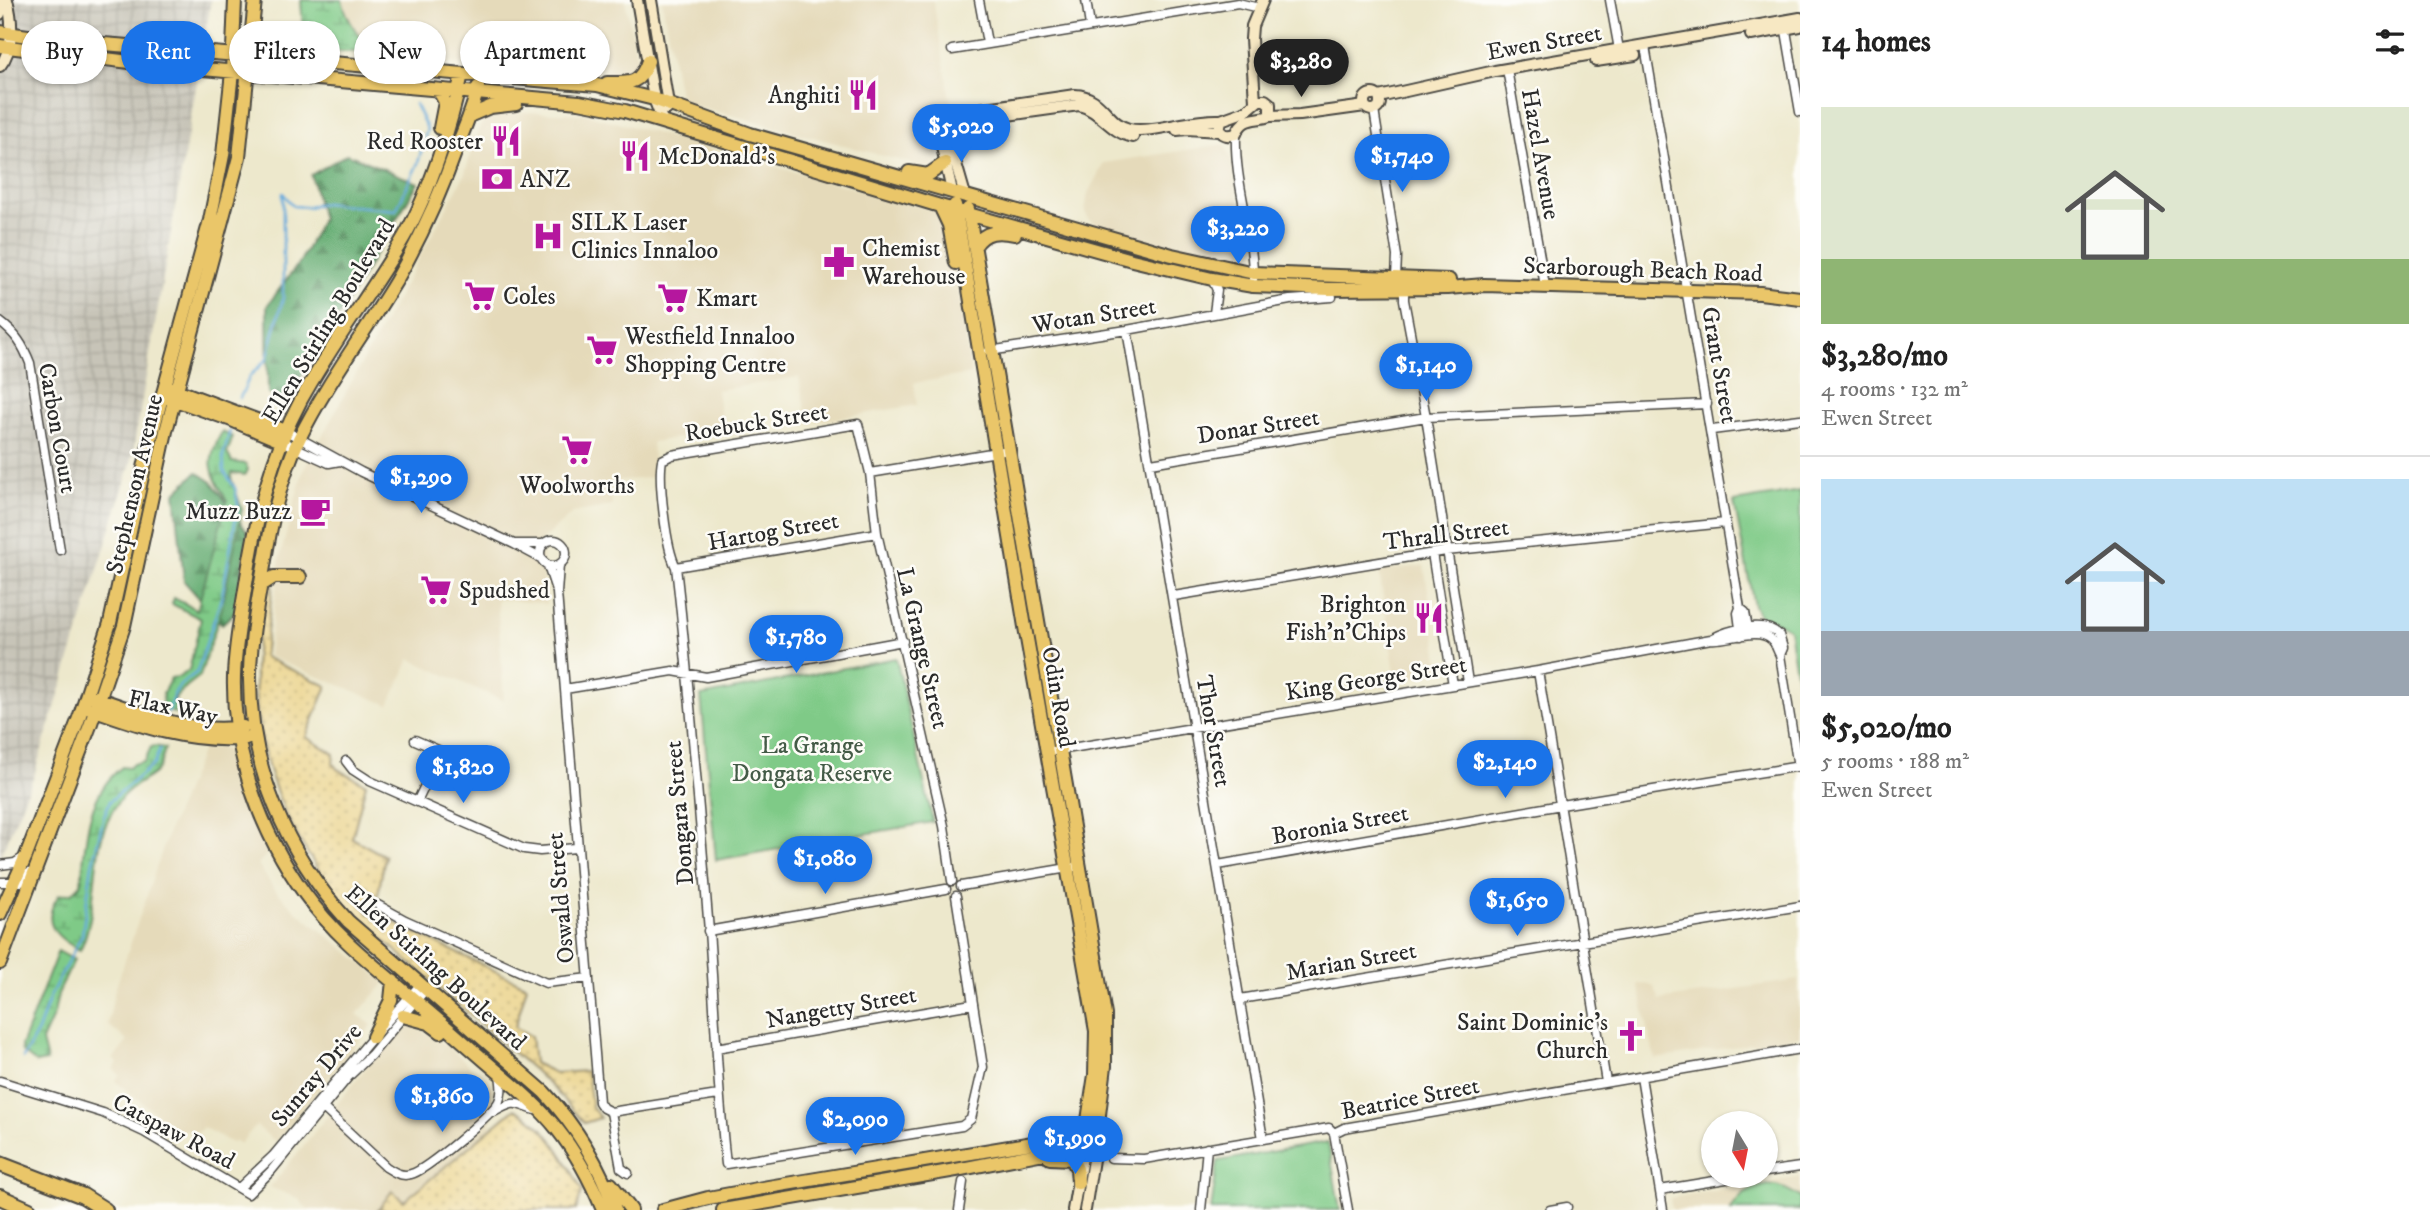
<!DOCTYPE html>
<meta charset="utf-8">
<style>
body{margin:0;font-family:"IM FELL DW Pica",serif;background:#f6f6f6;color:#222;height:100vh;display:flex;flex-direction:column;font-size:26px;white-space:nowrap}
*{box-sizing:border-box;margin:0}
p{font-size:23px;color:#767676}
.icon{flex:none;width:38px;height:38px;fill:none;stroke:currentColor;stroke-width:2;stroke-linecap:round;stroke-linejoin:round}
.map{position:relative;flex:1;overflow:hidden}
.side{display:flex;flex-direction:column;background:#fff;width:630px}
.side>*{flex:none}
.banner{position:absolute;left:21px;top:21px;width:665px;height:63px;display:flex;gap:14px}
.needle{width:46px;rotate:170deg}
.fabs{position:absolute;left:1701px;top:1111px;display:grid;gap:14px}
.fabs a{display:grid;place-items:center;width:77px;height:77px;border-radius:50%;background:#fff;box-shadow:0 2px 5px #0004;font-size:35px}
.price{position:absolute;translate:-50% -60px;padding:0 16px;border-radius:24px;background:#1a73e8;color:#fff;font-size:23px;line-height:46px;filter:drop-shadow(0 2px 4px #0008)}
.price::after{content:'';position:absolute;left:50%;top:42px;width:21px;height:16px;margin-left:-10px;background:inherit;clip-path:polygon(0 0,100% 0,50% 100%)}
.price.current{background:#222;color:#fff}
ul{padding:0;list-style:none}
li{display:grid;align-content:center;gap:14px;height:371px;padding:0 21px}
li+li{border-top:2px solid #e0e0e0}
li span{display:grid;place-items:center;height:217px;border-radius:0px;color:#555}
li>.icon{margin-inline-start:auto}
span .icon{width:126px;height:126px;fill:#fffc;stroke-width:1}
li b{font-size:30px}
h2{display:flex;justify-content:space-between;align-items:center;height:84px;padding:0 21px;font-size:30px}
.pill{padding:0 24px;border-radius:32px;background:#fff;box-shadow:0 2px 5px #0004;font-size:24px;line-height:63px}
.pill.current{background:#1a73e8;color:#fff}
main{display:flex;flex:1;min-height:0}
.map>svg:first-child{display:block}
.built{fill:#e5daba}
.industrial{fill:url(#industrial-grid)}
.forest{fill:url(#forest-firs);stroke:#496c50;stroke-width:2}
.wetland{fill:url(#wetland-marsh);stroke:#557a59;stroke-width:2}
.sand{fill:url(#sand-dots);stroke:#8c8264;stroke-width:2}
.park{fill:#7fca87;stroke:#557a59;stroke-width:2}
.lines{fill:none;stroke-linecap:round;stroke-linejoin:round}
.stream{stroke:#66aadb;stroke-width:2.5}
.street-casing{stroke:#484743;stroke-width:11}
.secondary-casing{stroke:#484743;stroke-width:14}
.primary-casing{stroke:#484743;stroke-width:16}
.highway-casing{stroke:#484743;stroke-width:18}
.street{stroke:#fff;stroke-width:8}
.secondary{stroke:#f7e8c3;stroke-width:10}
.primary{stroke:#eac669;stroke-width:12}
.highway{stroke:#eac669;stroke-width:14}
.labels{text-anchor:middle;stroke-width:5;stroke-linejoin:round;paint-order:stroke}
.street-label{font-size:24px;fill:#2b2b2b;stroke:#fdfcf7}
.poi-label{font-size:24px;fill:#2b2b2b;stroke:#fdfcf7;text-anchor:start}
.park-label{font-size:24px;fill:#445b47;stroke:#fdfcf7}
</style>
<main>
<div class="map">
<svg width="1800" height="1210" viewBox="0 0 1800 1210">
<defs>
<pattern id="industrial-grid" width="8" height="8" patternUnits="userSpaceOnUse" patternTransform="scale(1.75)"><rect width="8" height="8" fill="#c7c4b8"/><path d="M0 4h8M4 0v8" fill="none" stroke="#aba99e"/></pattern>
<pattern id="forest-firs" width="22" height="20" patternUnits="userSpaceOnUse" patternTransform="scale(1.75)"><rect width="22" height="20" fill="#67ae74"/><path d="M5 1l3.5 6h-7zM16 11l3.5 6h-7z" fill="#558e5f"/></pattern>
<pattern id="wetland-marsh" width="20" height="14" patternUnits="userSpaceOnUse" patternTransform="scale(1.75)"><rect width="20" height="14" fill="#7fca87"/><path d="M1 5h8M5 5V1M11 12h8M15 12V8" fill="none" stroke="#68a46f"/></pattern>
<pattern id="sand-dots" width="8" height="8" patternUnits="userSpaceOnUse" patternTransform="scale(1.75)"><rect width="8" height="8" fill="#eeda9e"/><path d="M2 2h.1M6 6h.1" fill="none" stroke="#cb8" stroke-width="1.8" stroke-linecap="round"/></pattern>
</defs>
<rect width="100%" height="100%" fill="#fdfcf7"/>
<filter id="ink" filterUnits="userSpaceOnUse"><feTurbulence type="fractalNoise" baseFrequency=".0143" numOctaves="2"/><feDisplacementMap in="SourceGraphic" scale="14" xChannelSelector="R" yChannelSelector="G"/><feConvolveMatrix kernelMatrix="1 2 1 2 8 2 1 2 1" color-interpolation-filters="sRGB"/></filter>
<filter id="wash" filterUnits="userSpaceOnUse"><feTurbulence type="fractalNoise" baseFrequency=".00686" numOctaves="4" result="noise"/><feDisplacementMap in="SourceGraphic" scale="28" xChannelSelector="R" yChannelSelector="G"/><feGaussianBlur stdDeviation="1.57" result="paint"/><feColorMatrix in="noise" values="0 0 0 0 0 0 0 0 0 0 0 0 0 0 0 0 0 1.4 0 .05"/><feComposite in="paint" operator="in"/></filter>
<g filter="url(#wash)">
<rect width="100%" height="100%" fill="#ede8cc"/>
<path class="built" d="M342,0h283l13,63 -7,10 -17,4 -188,-16 -49,-8 -16,-14 -15,-24z
M662,0h271l22,128 -20,2 4,31 -6,6h-8l-236,-63 -7,-5 -5,-15z
M496,111l90,3 354,98 10,23 21,139 -57,9 3,22 -109,18 -9,-46 -82,13 6,41 -71,11 2,35 -44,5 2,24 -40,7 -31,28 5,63 -49,-5 7,102 -94,-42 -21,46 -121,-49 12,-99 23,-86 161,-295 14,-45 6,-12z
M1225,144l8,21 14,87 -2,6 -6,6 -63,-13 -68,-20 -19,-11 -4,-8 3,-19 16,-30z
M1424,565l17,107 -45,7 -17,-108z
M217,747l15,5 8,40 25,50 3,11 -10,11 15,24 23,23 90,71 -29,32 15,11 -96,117 -20,-17 -16,19 -4,-3 -4,2 -29,-16 -8,9 -10,-7 -4,4 -66,-52 5,-6 -7,-6 5,-6 -5,-4 15,-18 -20,-16 6,-32 55,-163 33,-80z
M1798,980l2,56 -145,23 -17,-75 15,1 7,15z
M410,1023l38,23 43,39 2,4 -2,40 61,81h-244l-9,-11 -29,-12 117,-145z
M1800,1177v33h-128l-2,-12z"/>
<path class="industrial" d="M0,0h211l-80,463 -98,315 -33,79z"/>
<path class="forest" d="M347,154l71,29 -94,157 -40,63 -16,-10 -1,-87 34,-46 21,-41 -11,-44z
M197,472l15,10 36,51 -12,78 -14,13 -38,-43 -9,-88z"/>
<path class="wetland" d="M301,0h41c6,23 17,38 35,53l-73,-3z
M222,432l11,5 -6,16 5,9 14,2 2,6 -3,5 -13,-2 -1,5 11,31 -20,99 -22,68 -13,10 -12,12v15l-13,-3 1,-17 8,-15 8,-1 10,-7 12,-51 -29,-15 2,-6 23,12 30,-109c-16,-29 -23,-38 -5,-69z
M155,746l10,2c-7,33 -16,25 -37,43 -10,8 -16,20 -21,31 -17,41 -8,89 -27,128 -26,-13 -40,-29 -21,-55l13,-2 9,-9c5,-43 4,-88 41,-117l7,1 4,-4 11,-2 7,-15z
M58,951l16,9 -16,34 -4,20 -12,27 5,20 -11,2 -14,-11 -1,-6z"/>
<path class="sand" d="M273,584l-9,73 63,29 -21,51 28,17 -1,9 4,6 29,15 -14,54 33,18 -7,39 -8,2 -6,6c1,8 6,15 16,13l147,70 -12,41 16,9 3,27 21,10 32,-2 5,36 8,11 -16,5 -28,-32 -22,-21 -183,-158c-60,-70 -96,-146 -96,-239 0,-29 6,-58 10,-86z
M514,1109c33,14 52,52 68,81l-6,20h-198l14,-19 12,10z"/>
<path class="park" d="M1800,491v205l-11,-67 -8,-5 -18,-2 -9,-16 -20,-104z
M896,658l37,164 -217,38 -15,-164z
M1328,1142l12,68h-129l7,-49z
M1768,1185c13,1 23,5 32,13v12h-69c8,-15 20,-23 37,-25z"/>
<g class="lines">
<path class="stream" d="M240,398l10,-22 17,-17 16,-61v-105l10,13 15,1 17,-4 71,7 22,-47 9,-34 -12,-25
M168,712l6,-18 6,-9 17,-13 25,-76 16,-91 -3,-17 -11,-17 -1,-16 7,-24
M23,1058l15,-27 13,-37 31,-59 10,-70 12,-49 6,-15 44,-37 6,-15"/>
</g>
</g>
<g filter="url(#ink)">
<g class="lines">
<defs>
<path id="street" d="M979,0l8,43
M1086,0l4,26
M1610,0l10,55
M1785,25l15,87
M1645,46l95,562 -2,5 3,23
M952,50l286,-47 21,5
M1507,69l38,217
M1374,110l23,146 -1,22
M1236,134c-2,51 19,101 17,152
M1212,279l5,11 -3,23
M1404,285v15l22,117 42,265
M0,322c16,12 23,23 30,41l30,187
M1127,330l136,809
M989,351l138,-21 163,-30 42,-3
M1712,430l88,-11
M286,431l75,41 153,72h29
M281,441l48,22 11,-2
M1151,463l275,-46 281,-13
M870,473l139,-23
M540 553a13 13 0 1 1 26 0a13 13 0 1 1-26 0Z
M514,544l28,15
M1432,553l21,132
M559,565l-2,28 42,509 4,6 8,4 10,56 7,5
M548,566l8,24
M676,567l201,-34
M1174,596l272,-45 279,-28
M1740,608l5,4 4,22
M1711,639c17,-9 53,-20 68,-4l4,13 -3,7
M1538,671l68,411
M565,689l108,-18 33,6 197,-36
M415,740l23,10 2,4 -22,46
M1047,752l491,-81 173,-32c17,2 47,-13 61,1 4,4 5,10 8,15l18,112
M346,761l7,9 17,11 154,68 16,2 36,-3
M0,865l15,-2 8,-5
M1218,865l343,-60 239,-39
M952,881l-8,-55 -67,-293 -7,-60 -12,-49 -186,31 -10,5c-4,20 4,89 14,107 14,121 23,243 33,364 6,78 8,155 17,233l236,-38 9,-7 12,-52 -27,-171
M0,882h21l8,-9
M961,886l119,-20
M378,905l27,15 141,63 43,-5
M708,931l238,-42
M1240,999l560,-93
M716,1048l256,-44
M1641,1077l22,133
M0,1081l103,32 41,19 104,62 23,-23 78,-95 22,-21 55,-66
M321,1106l65,61c8,5 15,10 25,7 13,-2 83,-61 88,-73 4,-10 2,-17 1,-27
M494,1112c27,-15 20,-6 46,-1
M611,1112l107,-17
M1334,1133l10,-5 456,-79
M1334,1133l14,77
M1111,1158l33,1 185,-31 5,5
M1766,1172l34,-5
M239,1188l34,-32 100,-119 48,-53
M1660,1190l84,-14
M959,1210l4,-28
M1201,1210l6,-62
M1550,1210l17,-3"/>
<path id="secondary" d="M637,0l17,99 9,23
M651,0l17,104 -1,5
M0,14l1,-14
M1751,35l49,-9
M1596,61l39,-6
M0,66c14,-18 13,-45 7,-66
M1364 102a8 8 0 1 1 16 0a8 8 0 1 1-16 0Z
M1379,97l116,-26 305,-53
M1259,100h6l5,4v12c-16,5 -27,0 -34,18 -7,2 -11,2 -17,-3l2,-11 25,-9z
M1255,101l-4,-62 1,-13 11,-26
M1270,116l30,-1 65,-9
M1177,130l10,-1 32,2
M952,191l-13,-57c3,-12 10,-17 20,-22l116,-17c28,1 32,29 54,34 23,5 63,-11 92,-9
M965,195l-15,-52 3,-14 11,-8 115,-16c23,6 30,27 54,32
M1073,1210l11,-64
M1085,1210l10,-63"/>
<path id="primary" d="M0,32l56,8 541,45 57,14 96,35 422,121 82,18 195,7
M0,46l146,18 433,38 46,9 315,95 192,54 80,19 41,7 76,3 119,-1 36,-3 276,8 40,5
M462,74c-11,51 -32,118 -58,163 -32,55 -72,106 -103,163 -30,56 -44,114 -54,177 -5,33 -12,66 -13,99 -2,77 26,156 71,218 27,38 63,67 99,97 29,24 57,49 86,74 23,20 48,40 67,64 20,25 34,52 46,81
M607,83c23,0 33,2 41,-22
M478,87c-4,19 -12,37 -19,55 -17,48 -37,94 -63,139 -32,53 -70,103 -97,158 -19,40 -28,84 -35,127 -6,34 -13,70 -14,105 -2,94 35,181 98,250l196,171c32,34 56,73 71,118
M439,91l6,11 -5,26
M469,116l21,-9 26,-3
M909,172l19,3 17,-12
M955,205l71,428 70,398 -1,44 -11,71
M940,206l9,19 7,38
M975,246c10,-16 23,-15 40,-12
M171,388l115,43
M167,397l62,22 52,22
M260,586l14,-9h26
M94,697c46,16 99,38 149,30
M90,708c49,18 103,36 156,30
M0,914l26,-58 53,-138 31,-95 39,-178 61,-225 13,-65 9,-83 3,-72
M0,963l91,-240 33,-97 42,-195 73,-274 16,-157
M403,1016l26,7 12,9
M373,1037l18,-37 2,-19
M1050,1158l22,1 5,10 1,14
M611,1184l20,26
M663,1210l45,-12 60,-11 306,-51 16,-6
M723,1210l233,-40 119,-23h20l10,-81v-51l-137,-806"/>
<path id="highway" d="M0,1164l83,32 22,14
M0,1197l29,13"/>
</defs>
<use href="#street" class="street-casing"/>
<use href="#secondary" class="secondary-casing"/>
<use href="#primary" class="primary-casing"/>
<use href="#highway" class="highway-casing"/>
<use href="#street" class="street"/>
<use href="#secondary" class="secondary"/>
<use href="#primary" class="primary"/>
<use href="#highway" class="highway"/>
</g>
</g>
<defs>
<symbol id="restaurant-bare" viewBox="-9 -9 18 18"><path d="M-5-6h1v4h1v-4h1v4h1v-4h1v5L-1.5 .5V6h-2V.5L-5-1ZM5-6V6H3V1.5H1.5Q1.5-4 5-6Z" fill="#b5179e" stroke="#fdfcf7" stroke-width="2.5" paint-order="stroke"/></symbol>
<symbol id="bank-bare" viewBox="-9 -9 18 18"><path d="M-6-4H6V4H-6ZM0-2.3a2.3 2.3 0 1 0 0 4.6a2.3 2.3 0 1 0 0-4.6Z" fill="#b5179e" stroke="#fdfcf7" stroke-width="2.5" paint-order="stroke"/></symbol>
<symbol id="hospital-bare" viewBox="-9 -9 18 18"><path d="M-5-5h3v3.5h4V-5h3V5h-3V1.5h-4V5h-3Z" fill="#b5179e" stroke="#fdfcf7" stroke-width="2.5" paint-order="stroke"/></symbol>
<symbol id="pharmacy-bare" viewBox="-9 -9 18 18"><path d="M-2-6h4v4h4v4h-4v4h-4v-4h-4v-4h4Z" fill="#b5179e" stroke="#fdfcf7" stroke-width="2.5" paint-order="stroke"/></symbol>
<symbol id="supermarket-bare" viewBox="-9 -9 18 18"><path d="M-6-5.5h2.5l.6 2H6L4.5 2H-2.5L-4.4-4H-6ZM-1.5 3.2a1.3 1.3 0 1 0 .1 0ZM3 3.2a1.3 1.3 0 1 0 .1 0Z" fill="#b5179e" stroke="#fdfcf7" stroke-width="2.5" paint-order="stroke"/></symbol>
<symbol id="cafe-bare" viewBox="-9 -9 18 18"><path d="M-5.5-4.5H6V0H3Q3 3.5 0 3.5H-2.5Q-5.5 3.5-5.5 0ZM3-3.2v2h1.7v-2ZM-6 4.5H4V6H-6Z" fill="#b5179e" stroke="#fdfcf7" stroke-width="2.5" paint-order="stroke"/></symbol>
<symbol id="church-bare" viewBox="-9 -9 18 18"><path d="M-1.2-6h2.4v3.5h3.3v2.4h-3.3V6h-2.4V-.1h-3.3v-2.4h3.3Z" fill="#b5179e" stroke="#fdfcf7" stroke-width="2.5" paint-order="stroke"/></symbol>
</defs>
<g fill-rule="evenodd">
<use href="#restaurant-bare" x="841" y="73" width="44" height="44"/>
<use href="#restaurant-bare" x="484" y="119" width="44" height="44"/>
<use href="#restaurant-bare" x="613" y="134" width="44" height="44"/>
<use href="#bank-bare" x="475" y="157" width="44" height="44"/>
<use href="#hospital-bare" x="526" y="214" width="44" height="44"/>
<use href="#pharmacy-bare" x="817" y="240" width="44" height="44"/>
<use href="#supermarket-bare" x="458" y="274" width="44" height="44"/>
<use href="#supermarket-bare" x="651" y="276" width="44" height="44"/>
<use href="#supermarket-bare" x="580" y="328" width="44" height="44"/>
<use href="#supermarket-bare" x="555" y="428" width="44" height="44"/>
<use href="#cafe-bare" x="293" y="489" width="44" height="44"/>
<use href="#supermarket-bare" x="414" y="568" width="44" height="44"/>
<use href="#restaurant-bare" x="1407" y="596" width="44" height="44"/>
<use href="#church-bare" x="1609" y="1014" width="44" height="44"/>
</g>
<g class="labels">
<g class="street-label">
<text transform="translate(1544 42) rotate(-10)" y="8">Ewen Street</text>
<text transform="translate(1541 154) rotate(80)" y="8">Hazel Avenue</text>
<text transform="translate(1643 269) rotate(2)" y="8">Scarborough Beach Road</text>
<text transform="translate(1094 315) rotate(-9)" y="8">Wotan Street</text>
<text transform="translate(328 321) rotate(-59)" y="8">Ellen Stirling Boulevard</text>
<text transform="translate(1720 365) rotate(80)" y="8">Grant Street</text>
<text transform="translate(756 422) rotate(-9)" y="8">Roebuck Street</text>
<text transform="translate(1258 426) rotate(-9)" y="8">Donar Street</text>
<text transform="translate(58 428) rotate(80)" y="8">Carbon Court</text>
<text transform="translate(134 484) rotate(-77)" y="8">Stephenson Avenue</text>
<text transform="translate(773 531) rotate(-10)" y="8">Hartog Street</text>
<text transform="translate(1446 534) rotate(-7)" y="8">Thrall Street</text>
<text transform="translate(923 648) rotate(77)" y="8">La Grange Street</text>
<text transform="translate(1376 678) rotate(-9)" y="8">King George Street</text>
<text transform="translate(1059 697) rotate(80)" y="8">Odin Road</text>
<text transform="translate(173 707) rotate(12)" y="8">Flax Way</text>
<text transform="translate(1214 731) rotate(80)" y="8">Thor Street</text>
<text transform="translate(679 813) rotate(-95)" y="8">Dongara Street</text>
<text transform="translate(1340 824) rotate(-10)" y="8">Boronia Street</text>
<text transform="translate(560 898) rotate(-95)" y="8">Oswald Street</text>
<text transform="translate(1351 961) rotate(-10)" y="8">Marian Street</text>
<text transform="translate(436 967) rotate(42)" y="8">Ellen Stirling Boulevard</text>
<text transform="translate(841 1007) rotate(-10)" y="8">Nangetty Street</text>
<text transform="translate(316 1075) rotate(-50)" y="8">Sunray Drive</text>
<text transform="translate(1410 1098) rotate(-11)" y="8">Beatrice Street</text>
<text transform="translate(174 1131) rotate(28)" y="8">Catspaw Road</text>
</g>
<g class="poi-label">
<text x="840" y="103" text-anchor="end">Anghiti</text>
<text x="483" y="149" text-anchor="end">Red Rooster</text>
<text x="658" y="164">McDonald's</text>
<text x="520" y="187">ANZ</text>
<text x="571" y="230">SILK Laser<tspan x="571" dy="28">Clinics Innaloo</tspan></text>
<text x="862" y="256">Chemist<tspan x="862" dy="28">Warehouse</tspan></text>
<text x="503" y="304">Coles</text>
<text x="696" y="306">Kmart</text>
<text x="625" y="344">Westfield Innaloo<tspan x="625" dy="28">Shopping Centre</tspan></text>
<text x="577" y="493" text-anchor="middle">Woolworths</text>
<text x="292" y="519" text-anchor="end">Muzz Buzz</text>
<text x="459" y="598">Spudshed</text>
<text x="1406" y="612" text-anchor="end">Brighton<tspan x="1406" dy="28">Fish'n'Chips</tspan></text>
<text x="1608" y="1030" text-anchor="end">Saint Dominic's<tspan x="1608" dy="28">Church</tspan></text>
</g>
<g class="park-label">
<text x="812" y="753">La Grange<tspan x="812" dy="28">Dongata Reserve</tspan></text>
</g>
</g>
</svg>
<div class="fabs">
<a><svg class="needle" viewBox="-14 -14 28 28"><path d="M0-13l5 13h-10z" fill="#e53935"/><path d="M0 13l5-13h-10z" fill="#767676"/></svg></a>
</div>
<b class="price current" style="left:1301px;top:99px">$3,280</b>
<b class="price" style="left:961px;top:164px">$5,020</b>
<b class="price" style="left:1402px;top:194px">$1,740</b>
<b class="price" style="left:1238px;top:266px">$3,220</b>
<b class="price" style="left:1426px;top:403px">$1,140</b>
<b class="price" style="left:421px;top:515px">$1,290</b>
<b class="price" style="left:796px;top:675px">$1,780</b>
<b class="price" style="left:1505px;top:800px">$2,140</b>
<b class="price" style="left:463px;top:805px">$1,820</b>
<b class="price" style="left:825px;top:896px">$1,080</b>
<b class="price" style="left:1517px;top:938px">$1,650</b>
<b class="price" style="left:442px;top:1134px">$1,860</b>
<b class="price" style="left:855px;top:1157px">$2,090</b>
<b class="price" style="left:1075px;top:1176px">$1,990</b>
<div class="banner">
<a class="pill">Buy</a>
<a class="pill current">Rent</a>
<a class="pill">Filters</a>
<a class="pill">New</a>
<a class="pill">Apartment</a>
</div>
</div>
<section class="side">
<h2>14 homes<svg class="icon" aria-label="filters" viewBox="0 0 24 24"><path d="M4 7h16M4 17h16"/><circle cx="9" cy="7" r="2"/><circle cx="15" cy="17" r="2"/></svg></h2>
<ul>
<li><span style="background:linear-gradient(#dfe7d0 70%,#8fb573 0)"><svg class="icon" aria-label="home" viewBox="0 0 24 24"><path d="M3 11l9-7 9 7M6 9v11h12V9"/></svg></span><div><b>$3,280/mo</b><p>4 rooms · 132 m²</p><p>Ewen Street</p></div></li>
<li><span style="background:linear-gradient(#bfe0f5 70%,#9aa5b1 0)"><svg class="icon" aria-label="home" viewBox="0 0 24 24"><path d="M3 11l9-7 9 7M6 9v11h12V9"/></svg></span><div><b>$5,020/mo</b><p>5 rooms · 188 m²</p><p>Ewen Street</p></div></li>
</ul>
</section>
</main>
